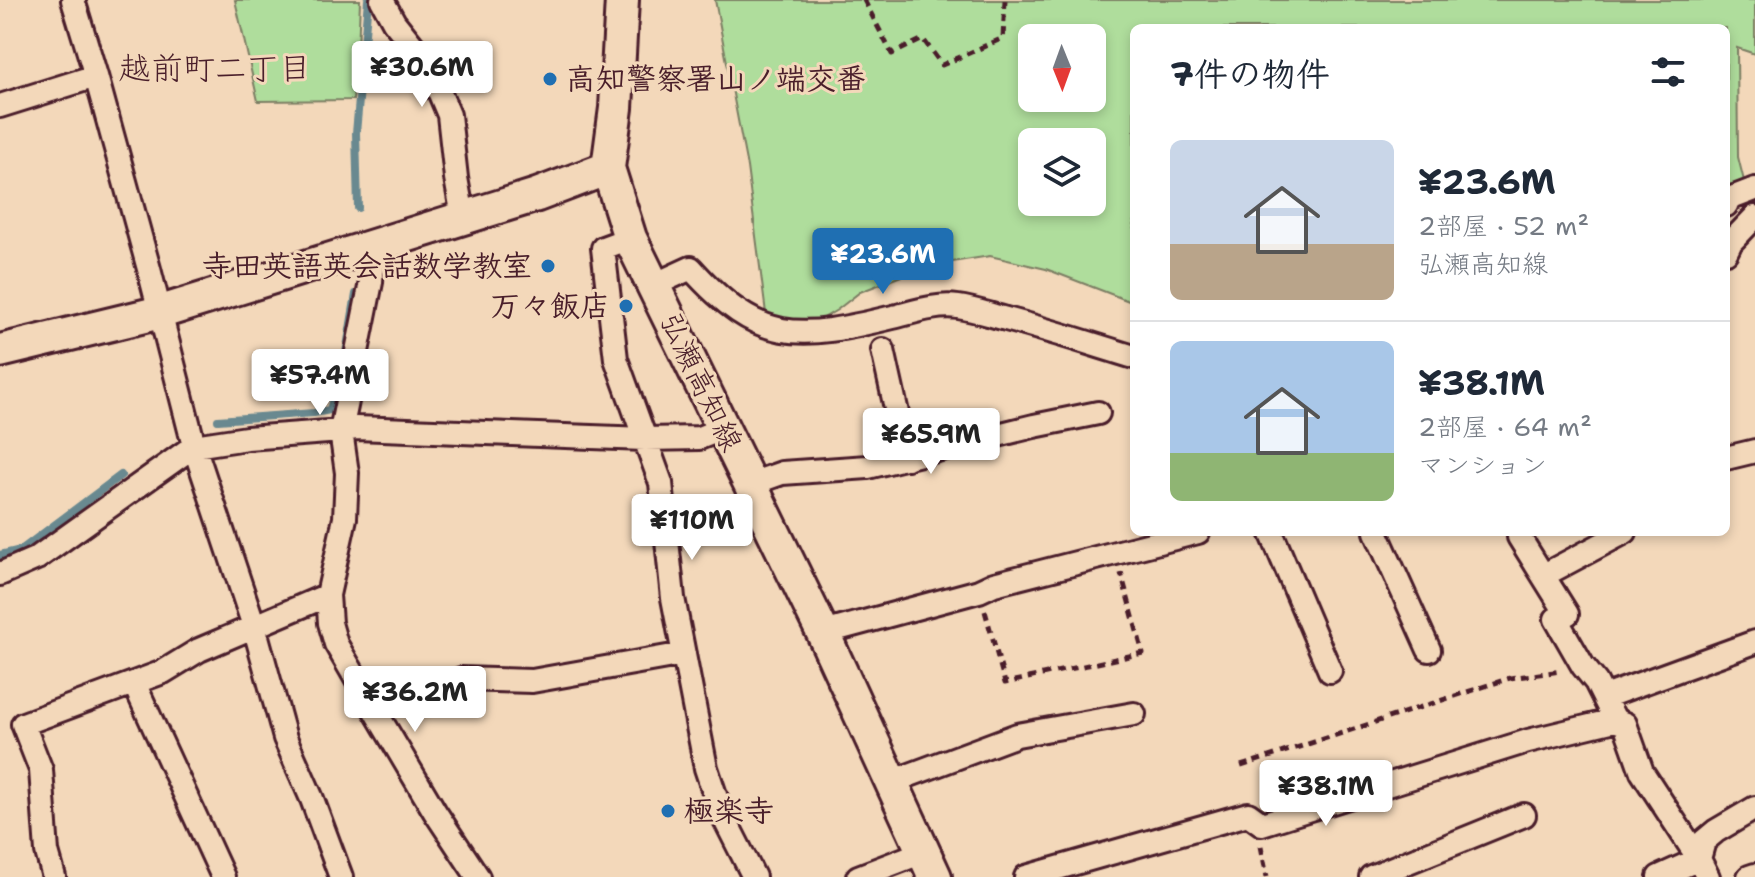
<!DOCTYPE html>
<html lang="ja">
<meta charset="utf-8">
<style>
body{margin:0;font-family:"Shantell Sans","Klee One",sans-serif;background:#f6f6f7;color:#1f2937;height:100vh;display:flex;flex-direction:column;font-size:30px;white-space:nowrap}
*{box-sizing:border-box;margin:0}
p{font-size:26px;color:#747a83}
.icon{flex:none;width:44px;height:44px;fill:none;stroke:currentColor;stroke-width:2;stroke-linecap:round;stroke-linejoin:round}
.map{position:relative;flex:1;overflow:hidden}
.panel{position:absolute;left:1130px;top:24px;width:600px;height:512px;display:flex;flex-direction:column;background:#fff;border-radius:12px;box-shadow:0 4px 12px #0003}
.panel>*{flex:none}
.needle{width:52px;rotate:179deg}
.controls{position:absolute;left:1018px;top:24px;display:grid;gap:16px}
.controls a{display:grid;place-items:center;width:88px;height:88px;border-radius:12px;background:#fff;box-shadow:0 4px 12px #0003;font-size:40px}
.price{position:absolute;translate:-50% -68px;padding:0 18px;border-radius:8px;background:#fff;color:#222;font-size:26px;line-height:52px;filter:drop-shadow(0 2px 4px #0008)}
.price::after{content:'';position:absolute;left:50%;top:48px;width:24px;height:18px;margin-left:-12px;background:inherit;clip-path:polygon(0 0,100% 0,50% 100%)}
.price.current{background:#1f6fb2;color:#fff}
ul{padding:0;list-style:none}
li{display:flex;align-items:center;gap:24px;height:200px;padding:0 40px}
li+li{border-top:2px solid #e0e1e3}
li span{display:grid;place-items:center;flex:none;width:224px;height:160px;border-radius:12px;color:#555}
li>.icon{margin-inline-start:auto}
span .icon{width:96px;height:96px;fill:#fffc;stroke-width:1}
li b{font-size:34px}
h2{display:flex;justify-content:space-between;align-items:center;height:96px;padding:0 40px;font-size:34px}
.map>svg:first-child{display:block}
.green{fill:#afdd9c;stroke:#7c7e64;stroke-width:2;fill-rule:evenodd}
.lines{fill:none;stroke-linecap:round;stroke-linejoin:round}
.stream{stroke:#698990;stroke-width:8}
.street-casing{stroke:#4a1f2b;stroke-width:28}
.secondary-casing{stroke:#4a1f2b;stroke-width:38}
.path{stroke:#4a1f2b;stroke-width:5;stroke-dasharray:8 6;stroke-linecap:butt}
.street{stroke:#f3d8ba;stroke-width:22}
.secondary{stroke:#f3d8ba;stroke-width:32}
.poi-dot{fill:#1f6fb2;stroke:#f3d8ba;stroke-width:3}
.labels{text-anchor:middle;stroke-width:6;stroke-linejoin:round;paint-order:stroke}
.poi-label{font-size:30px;font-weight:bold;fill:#4a1f2b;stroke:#f3d8ba;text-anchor:start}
.street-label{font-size:30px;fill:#4a1f2b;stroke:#f3d8ba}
.neighbourhood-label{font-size:32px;fill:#4a1f2b;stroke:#f3d8ba}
</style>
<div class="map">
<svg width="1755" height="877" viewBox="0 0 1755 877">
<rect width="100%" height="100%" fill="#f3d8ba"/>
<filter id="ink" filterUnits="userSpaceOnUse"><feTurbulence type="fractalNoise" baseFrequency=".0125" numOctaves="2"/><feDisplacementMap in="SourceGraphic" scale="16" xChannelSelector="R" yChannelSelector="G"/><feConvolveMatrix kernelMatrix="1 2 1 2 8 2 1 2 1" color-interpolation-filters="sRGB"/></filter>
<g filter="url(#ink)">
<path class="green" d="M235,0h125l-2,50 -5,50 -95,1z
M715,0h1040v54l-18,-6 1,109 6,24 -18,5v-158h-592v275l-88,-34 -56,-13 -63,10 -67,26 -23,18 -29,17 -41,-6 -20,-154zM1032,38h60v60h-60zM1032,142h60v60h-60z"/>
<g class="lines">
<path class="stream" d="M358,208l-2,-75 12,-133
M218,420l96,-7 16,-3 16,-57 10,-59
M0,555l21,-5 100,-75"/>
<defs>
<path id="street" d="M73,0l23,76 53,193 45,177 60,180 31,112 27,61 29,78
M382,0l12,22 34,43 21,50 7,63 7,39
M0,106l96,-30
M1726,205l3,-6 26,-10
M630,238l-27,10 13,111 45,124 12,115 33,170 14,42 34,67
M373,246l-2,36 -30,149 6,42 -2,45 -17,77 2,28 6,21 32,55 67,113 43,65
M1726,252l5,-10 24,-25
M654,285l37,-17c69,77 107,72 202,49 21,-5 43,-13 65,-10 16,2 32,8 48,12 43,11 85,25 128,38
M883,350l24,108
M1726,458l29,-7
M751,484l31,-11 86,-6 166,-41 64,-13
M1271,532l59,139
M1376,532l53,118
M1519,537l48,77 -11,5 27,47 13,16 19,38 10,4 17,48 57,87 9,18
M0,574l37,-16 157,-112 53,-8 94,-7 15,-3 289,11 54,-1 25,-10
M1544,575l81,-43
M823,633l156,-42 15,-7 204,-52
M461,679l71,2 152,-27
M134,683l89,194
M1604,697l151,-55
M891,782l126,-47 117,-21
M54,877l-7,-25 -6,-82 -18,-46 140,-52 36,-22 129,-55
M858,877l65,-25
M1026,877l222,-63 14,10 266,-83 87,-21
M1371,877l153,-62
M1659,877l40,-18 5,-18 12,-10 39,-23
M1749,877l6,-2"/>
<path id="secondary" d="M622,0l-6,108 -8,60 22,70 193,395 112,244
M0,351l161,-39 376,-117 71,-27"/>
</defs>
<use href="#street" class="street-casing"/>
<use href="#secondary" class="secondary-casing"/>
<path class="path" d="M864,0l28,54 31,-15 19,26 61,-27 2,-38
M985,611l20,72 138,-30 -22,-80
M1241,766l269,-88 51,-7
M1261,846l6,31"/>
<use href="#street" class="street"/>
<use href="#secondary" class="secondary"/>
</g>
</g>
<g class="poi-dot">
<circle cx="550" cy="79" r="8"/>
<circle cx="548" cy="266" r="8"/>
<circle cx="626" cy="306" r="8"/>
<circle cx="668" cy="811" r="8"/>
</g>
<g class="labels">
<g class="poi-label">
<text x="566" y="89">高知警察署山ノ端交番</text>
<text x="532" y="276" text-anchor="end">寺田英語英会話数学教室</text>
<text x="610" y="316" text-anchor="end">万々飯店</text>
<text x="684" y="821">極楽寺</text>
</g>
<g class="street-label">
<text transform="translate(701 382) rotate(64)" y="10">弘瀬高知線</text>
</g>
<g class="neighbourhood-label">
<text x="215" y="79">越前町二丁目</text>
</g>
</g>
</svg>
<div class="controls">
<a><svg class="needle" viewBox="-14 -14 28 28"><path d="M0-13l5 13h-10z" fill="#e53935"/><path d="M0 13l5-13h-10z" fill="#747a83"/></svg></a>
<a><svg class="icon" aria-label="layers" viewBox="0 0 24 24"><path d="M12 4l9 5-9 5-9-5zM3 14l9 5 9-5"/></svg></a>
</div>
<b class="price" style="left:422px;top:109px">¥30.6M</b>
<b class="price current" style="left:883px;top:296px">¥23.6M</b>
<b class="price" style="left:320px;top:417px">¥57.4M</b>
<b class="price" style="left:931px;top:476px">¥65.9M</b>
<b class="price" style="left:692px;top:562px">¥110M</b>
<b class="price" style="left:415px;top:734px">¥36.2M</b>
<b class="price" style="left:1326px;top:828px">¥38.1M</b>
<section class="panel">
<h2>7件の物件<svg class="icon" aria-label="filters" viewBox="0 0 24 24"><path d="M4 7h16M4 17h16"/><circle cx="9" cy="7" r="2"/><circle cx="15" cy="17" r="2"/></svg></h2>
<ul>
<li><span style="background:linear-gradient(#c9d6e8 65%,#b9a48a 0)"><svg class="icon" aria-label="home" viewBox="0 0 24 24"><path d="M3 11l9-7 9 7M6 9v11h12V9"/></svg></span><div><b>¥23.6M</b><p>2部屋 · 52 m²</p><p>弘瀬高知線</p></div></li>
<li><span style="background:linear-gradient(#a9c7e8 70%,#8fb573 0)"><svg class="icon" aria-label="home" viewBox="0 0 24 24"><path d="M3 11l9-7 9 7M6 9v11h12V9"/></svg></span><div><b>¥38.1M</b><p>2部屋 · 64 m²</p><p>マンション</p></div></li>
</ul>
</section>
</div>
